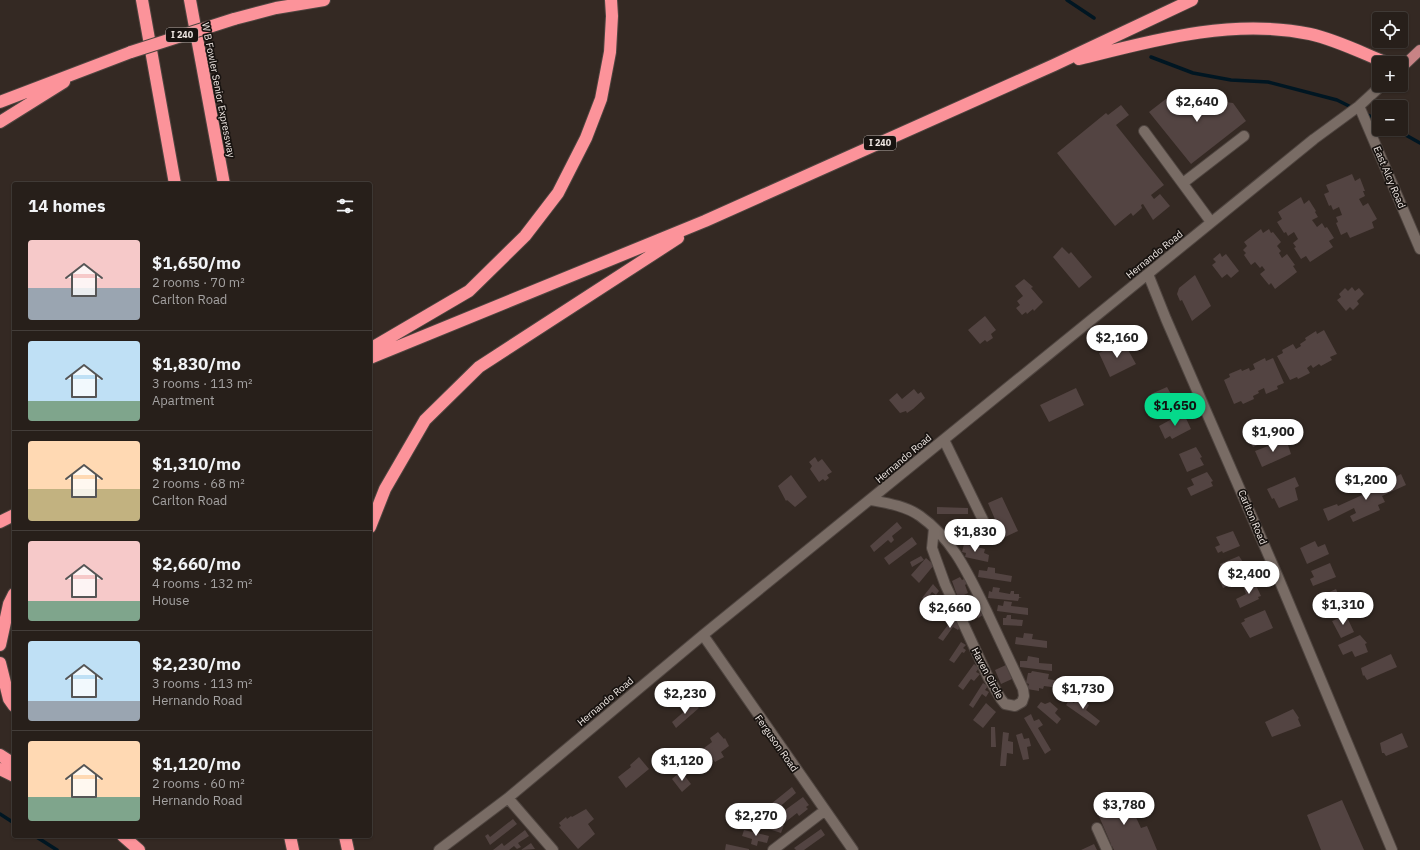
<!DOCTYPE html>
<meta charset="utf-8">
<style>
body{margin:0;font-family:"IBM Plex Sans",sans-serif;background:#2f2723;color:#f1f3f6;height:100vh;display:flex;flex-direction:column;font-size:15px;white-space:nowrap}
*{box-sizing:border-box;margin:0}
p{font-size:13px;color:#a4a2a2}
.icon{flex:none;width:22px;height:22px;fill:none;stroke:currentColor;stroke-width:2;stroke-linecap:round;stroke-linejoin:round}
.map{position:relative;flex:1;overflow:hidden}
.panel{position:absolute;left:12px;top:182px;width:360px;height:656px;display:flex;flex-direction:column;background:#271f1a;border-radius:4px;box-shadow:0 1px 3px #0004,0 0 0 1px #433d39}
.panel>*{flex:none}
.fabs{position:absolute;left:1372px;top:12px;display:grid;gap:8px}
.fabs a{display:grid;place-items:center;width:36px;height:36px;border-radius:4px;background:#271f1a;box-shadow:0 1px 3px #0004,0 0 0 1px #433d39;font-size:20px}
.price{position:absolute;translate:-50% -34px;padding:0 9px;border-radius:14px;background:#fff;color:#222;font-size:13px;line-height:26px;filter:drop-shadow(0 1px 2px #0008)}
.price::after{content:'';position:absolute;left:50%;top:24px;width:12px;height:9px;margin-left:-6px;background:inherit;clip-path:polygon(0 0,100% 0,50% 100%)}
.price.active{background:#05d98b;color:#111}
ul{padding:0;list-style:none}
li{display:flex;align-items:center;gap:12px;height:100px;padding:0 16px}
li+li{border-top:1px solid #433d39}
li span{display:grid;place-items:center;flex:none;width:112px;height:80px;border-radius:4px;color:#555}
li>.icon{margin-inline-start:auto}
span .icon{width:48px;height:48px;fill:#fffc;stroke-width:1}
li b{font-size:17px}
h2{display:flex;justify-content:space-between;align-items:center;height:48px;padding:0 16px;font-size:17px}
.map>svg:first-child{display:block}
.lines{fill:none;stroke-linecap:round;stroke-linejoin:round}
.stream{stroke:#001622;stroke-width:3.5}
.building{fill:#534442}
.minor-casing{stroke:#4f4540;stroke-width:12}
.major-casing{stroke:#4f4540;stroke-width:12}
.highway-casing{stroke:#4f4540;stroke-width:14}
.minor{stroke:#796c65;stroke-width:10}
.major{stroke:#c88385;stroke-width:10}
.highway{stroke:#fc939a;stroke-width:12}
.highway-bridge-casing{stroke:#4f4540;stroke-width:14;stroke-linecap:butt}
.highway-bridge{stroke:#fc939a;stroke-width:12}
.labels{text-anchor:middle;stroke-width:3.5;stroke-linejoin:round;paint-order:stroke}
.shield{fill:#181310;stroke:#b0a9a5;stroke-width:1}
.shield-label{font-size:9px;font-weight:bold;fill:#f1e9e5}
.street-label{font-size:10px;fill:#f1e9e5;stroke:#181310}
</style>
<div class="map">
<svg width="1420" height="850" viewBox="0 0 1420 850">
<rect width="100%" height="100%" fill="#342923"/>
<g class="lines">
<path class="stream" d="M1067,0l27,18
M1151,57l42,16 38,7 37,2 69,18 16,8
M1366,114l13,7
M1395,129l25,14
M0,814l14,9
M35,836l22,14"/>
</g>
<path class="building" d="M1171,95l62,8 13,18 -55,43 -42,-52z
M1121,105l8,10 -13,10 48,60 -13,10 3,4 6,-5 10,12 -17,14 -10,-16 -2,1 1,3 -9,8 -2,-3 -16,13 -58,-73 49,-40 2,2z
M1352,174l3,7 5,-3 5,13h-2l2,5 -6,3 4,7 5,-3 9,16 -5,3 2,6 -24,10 -3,-6 -6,3 -5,-12 2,-1 -2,-5 6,-2 -3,-8 -6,3 -2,-5 -2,1 -5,-12 5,-2 -3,-7z
M1301,197l3,7 5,-4 7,11 -1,1 3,5 -6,3 5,7 5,-4 3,5 2,-1 7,11 -5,3 4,6 -23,15 -4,-6 -5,3 -7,-11 2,-1 -3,-4 5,-4 -4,-7 -6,4 -2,-4 -2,1 -7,-11 5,-3 -4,-7z
M1261,229l2,4 6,-4 2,4 2,-1 8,10 -4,4 4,5 -2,2 3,5 5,-4 8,11 -2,1 4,6 -22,17 -4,-6 -2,2 -9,-11 5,-4 -3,-4 -2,2 -5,-6 -4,3 -7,-10 2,-2 -3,-3 4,-4 -3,-4z
M1062,247l7,7 2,-2 21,25 -13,11 -26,-31z
M1220,253l2,4 4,-3 13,17 -8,7 -4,-4 -5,4 -10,-13 4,-3 -3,-3z
M1195,275l16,31 -19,15 -10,-21 -2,1 -3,-7 2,-6z
M1024,279l9,8 -2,1 12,14 -9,9 -1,-2 -6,5 -1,-2 -4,3 -6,-7 4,-3 -3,-4 6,-5 -8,-10z
M1352,287l3,4 4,-3 5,6 -7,7 2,3 -6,6 -3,-3 -4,4 -9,-11 4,-3 -2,-3 6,-6 3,3z
M985,316l11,14 -5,4 2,4 -6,4 -2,-2 -5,4 -12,-14z
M1324,330l13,24 -7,3 2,3 -11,6 -2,-2 -6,4 -2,-3 -4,3 3,5 -12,6 -1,-2 -7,3 -13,-24 6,-3 -1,-3 11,-6 3,5 5,-3 -1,-2 6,-4 -1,-2 11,-7 1,3z
M1123,341l13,23 -26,13 -11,-24z
M1265,358l1,3 7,-3 11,25 -7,3 1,3 -12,5 -2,-6 -6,3 1,2 -6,3 1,3 -11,5 -2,-3 -7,3 -10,-24 6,-3 -1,-3 12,-5 1,2 7,-3 1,3 5,-2 -2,-5z
M1167,387l5,9 -1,1 2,4 -21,9 -5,-9 6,-3 -2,-4z
M1076,388l8,17 -35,17 -9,-17z
M914,389l4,5 3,-2 4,6 -12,11 -6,4 -1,-2 -6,2 -11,-13 8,-7 5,6z
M1184,414l7,15 -19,10 -2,-3 -5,3 -6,-13 20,-11v2z
M1279,423l5,11 -31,13 -5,-11 18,-10 1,2z
M1286,439l5,15 -29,13 -7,-16z
M1196,447l6,10 -2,1 4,7 -17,7 -8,-18z
M815,457l3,5 4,-3 10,13 -5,3 2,3 -4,3 -2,-2 -4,3 -9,-13 2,-3 -3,-4z
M1207,472l6,9 -2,1 2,4 -22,10 -4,-8 7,-3 -3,-6z
M1401,474l5,11 -24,11 3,6 -7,3 2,5 -27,12 -3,-6 6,-3 -2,-5 -26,13 -5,-12 14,-5 1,2 33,-15 -1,-2z
M791,475l16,22 -12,10 -8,-7 -1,1 -8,-15z
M1295,477l4,9 -4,2 3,12 -19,8 -5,-10 -2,1 -5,-10z
M1002,497l16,34 -15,7 -15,-35z
M937,507l31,1v6h-31z
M897,522l5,6 -10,8 2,4 -3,3 -3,-3 -14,12 -4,-6z
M958,525l6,1v6l18,1 -1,7 -31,-3v-7l7,1z
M1233,531l7,15 -17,7 -1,-2 -4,2 -3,-6 5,-2 -4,-8z
M912,537l5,7 -28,21 -5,-7z
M1315,541l3,6 7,-3 4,10 -22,10 -7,-16z
M964,544l21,5 -1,4 5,2 -1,7 -23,-5 1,-4 -4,-1z
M921,556l3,4 -12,7 -2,-5z
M1239,556l8,12 -2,1 1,2 -3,2 -1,-2 -9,4 3,7 -13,6 -5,-11 6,-3 -4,-10z
M926,558l8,7 -15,18 -8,-8z
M1330,563l6,14 -23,9 -3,-7 4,-2 -3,-6z
M988,567l7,1v5l17,3 -1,6 -33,-5 1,-7 8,1z
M960,577l2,3 4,-2 2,5 -3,2 3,8 -10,5 -6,-17z
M1251,582l2,2 2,-1 6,13 -3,1 1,2 -19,9 -4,-9 10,-5 -3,-8z
M933,584l6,7 -3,4 -4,-3 -6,8 -4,-2z
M993,587l7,1 -1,4 11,2 1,-3h3v3h5v3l3,1h-3l-1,3 -30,-3 1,-7 3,1z
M1336,589l8,19 -15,6 -6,-19z
M973,594l10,21 -5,3 -9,-21z
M944,595l4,3 -3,5 4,2 -3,4 -3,-2 -9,13 -5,-4z
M1004,601l8,1 -1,4 17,2v7l-31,-4 1,-6 5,1z
M1265,610l8,18 -23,10 -9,-15 4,-2 -1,-2z
M1007,615h4v4l12,1 -1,6 -19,-1v-7h3z
M1346,615l8,17 -13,6 -9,-17z
M954,617l4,4 -1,2 4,3 -3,4 -5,-3 -10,14 -5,-3z
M1024,633l9,1 -1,5 15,2v7l-32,-4 1,-7 7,1z
M1360,635l7,8 -2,1 3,8 -13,5 -3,-6 -9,4 -5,-10z
M961,642l5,3 -3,3 3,2 -2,3 -2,-1 -8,11 -5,-3z
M1391,654l6,13 -30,13 -3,-5 -1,1 -2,-8z
M1028,656l11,2v5l13,1v7l-32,-4v-6h7z
M974,664l5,4 -3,4 4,2 -6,7 -3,-2 -8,11 -5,-4z
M1006,665l6,14 -11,5 -6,-14z
M1032,671l17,3 -1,5 11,2 -1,7 -14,-2 -1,3 -4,-1v3l-12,-2 2,-5 -3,-1 2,-10h3z
M983,683l5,3 -3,4 4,2 -3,5 -4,-3 -9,14 -4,-3z
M1078,697l11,8 -3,5 14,11 -4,5 -30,-21 3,-5 5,3z
M1041,702l4,2 5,-2 8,7 -3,4 6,6 -4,5 -20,-17z
M694,703l5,5 -23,20 -4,-6z
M986,703l10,9 -13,16 -10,-8z
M1293,709l6,9 -1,1 3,7 -29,11 -7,-15z
M1031,714l3,7 5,-2 4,6 -5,3 13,22 -6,4 -21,-36z
M991,727h4l1,20h-5z
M718,732l6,7 1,-1 4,8 -8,6 3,5 -9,5 -3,-4 -5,4 -7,-11 12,-9 -2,-4z
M1003,732l6,1 -1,8 5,1v12l-6,-1 -1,13h-6z
M1022,733l2,6 5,-1 2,8 -4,1 2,12 -6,1 -7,-25z
M1402,733l6,14 -22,9 -2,-3h-2l-2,-10z
M639,757l10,12 -23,19 -8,-11 13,-10 -1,-2z
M681,771l10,13 -9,8 -10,-13z
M792,787l4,6 -25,21 -5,-6z
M1125,794l16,34 6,-2 10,24h-43l-2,-4 -1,1v-3l-16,-37z
M803,797l6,8 -3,2 2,2 -9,7 -2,-3 -14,11 -6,-8z
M1342,800l22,50h-43l-14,-35z
M586,809l8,10 -6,5 7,10 -17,15 -19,-22 2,-1 -2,-3 7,-6 1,2 4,-3 1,1z
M756,816l28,9 -3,8 -27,-9z
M513,819l4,5 -27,21 -5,-9 3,-2 2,3z
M821,829l4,6 -21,15h-8l-2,-2z
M525,830l4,6 -11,7 3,4 -4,2 -3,-3 -5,4h-16l9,-7 2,3z
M744,830l25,6 -2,7 -9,-2 -1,5 -6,-2 1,-5 -10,-3z
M531,843l4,6 -14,1z
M726,844l23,5v1h-24z
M1094,844l3,6h-16z"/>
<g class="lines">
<defs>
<path id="minor" d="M1359,106l61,143
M1144,131l67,91
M1183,183l61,-47
M1148,274l18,45 112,258 114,273
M944,440l39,80
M871,500c16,3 35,6 49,16 34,24 49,60 67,96 12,26 24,51 36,77l1,7 -2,6 -7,4 -10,-2 -4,-5 -13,-22 -43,-93 -13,-36 2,-20
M703,635l150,215
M508,798l45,52
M1097,828l10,22
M439,850l69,-52 195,-163 611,-496 45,-33 23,-21
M773,850l51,-39"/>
<path id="major" d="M1401,68l19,-18"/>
<path id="highway" d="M142,0l33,184
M190,0l34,184
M234,19l42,-11 48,-8
M1079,59c75,-19 153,-41 231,-25 27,6 52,19 77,29
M0,102l131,-50
M0,122l64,-40
M370,349l99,-58 56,-55 33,-43 28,-55 15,-39 9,-47 2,-36 -1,-16
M370,358l335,-137 349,-156 138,-65
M0,522l14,-7
M370,527l15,-38 40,-69 54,-53 199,-129
M0,645l9,-41 5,-10
M0,663l9,36 5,7
M0,755l14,9
M0,769l14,7
M123,836l16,14
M290,836l3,14
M345,836l3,14"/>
</defs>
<use href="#minor" class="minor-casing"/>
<use href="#major" class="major-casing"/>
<use href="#highway" class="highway-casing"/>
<use href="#minor" class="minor"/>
<use href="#major" class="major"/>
<use href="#highway" class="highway"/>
<defs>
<path id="highway-bridge" d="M131,52l103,-33"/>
</defs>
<use href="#highway-bridge" class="highway-bridge-casing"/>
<use href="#highway-bridge" class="highway-bridge"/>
</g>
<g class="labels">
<g class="shield">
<rect x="166" y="28" width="32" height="14" rx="3"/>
<rect x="864" y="136" width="32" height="14" rx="3"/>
</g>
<g class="shield-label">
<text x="182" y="38">I 240</text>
<text x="880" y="146">I 240</text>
</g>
<g class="street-label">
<text transform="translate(219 90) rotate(79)" y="4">W B Fowler Senior Expressway</text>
<text transform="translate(1390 177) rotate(67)" y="4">East Alcy Road</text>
<text transform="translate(1154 254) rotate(-39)" y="4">Hernando Road</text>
<text transform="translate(903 458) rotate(-40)" y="4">Hernando Road</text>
<text transform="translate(1253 517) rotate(67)" y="4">Carlton Road</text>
<text transform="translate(988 673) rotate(62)" y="4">Haven Circle</text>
<text transform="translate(605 701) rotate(-40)" y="4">Hernando Road</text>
<text transform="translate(777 743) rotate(55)" y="4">Ferguson Road</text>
</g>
</g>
</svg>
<div class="fabs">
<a><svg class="icon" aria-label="locate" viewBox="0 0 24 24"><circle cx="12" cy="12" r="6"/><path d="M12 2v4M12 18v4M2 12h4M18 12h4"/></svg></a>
<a>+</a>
<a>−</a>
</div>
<b class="price" style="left:1197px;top:123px">$2,640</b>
<b class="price" style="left:1117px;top:359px">$2,160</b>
<b class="price active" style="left:1175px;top:427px">$1,650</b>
<b class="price" style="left:1273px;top:453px">$1,900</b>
<b class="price" style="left:1366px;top:501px">$1,200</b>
<b class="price" style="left:975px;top:553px">$1,830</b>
<b class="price" style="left:1249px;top:595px">$2,400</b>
<b class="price" style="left:1343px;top:626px">$1,310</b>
<b class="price" style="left:950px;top:629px">$2,660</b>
<b class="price" style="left:1083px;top:710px">$1,730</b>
<b class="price" style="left:685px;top:715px">$2,230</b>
<b class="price" style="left:682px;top:782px">$1,120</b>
<b class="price" style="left:1124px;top:826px">$3,780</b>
<b class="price" style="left:756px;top:837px">$2,270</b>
<section class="panel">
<h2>14 homes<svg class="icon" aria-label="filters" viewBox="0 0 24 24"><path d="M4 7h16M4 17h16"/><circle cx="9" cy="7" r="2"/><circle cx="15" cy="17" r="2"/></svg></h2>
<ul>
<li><span style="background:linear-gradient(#f6c9c9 60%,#9aa5b1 0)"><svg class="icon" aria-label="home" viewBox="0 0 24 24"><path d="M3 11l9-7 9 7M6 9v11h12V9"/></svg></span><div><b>$1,650/mo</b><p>2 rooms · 70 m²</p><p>Carlton Road</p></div></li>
<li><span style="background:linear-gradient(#bfe0f5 75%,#7fa58c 0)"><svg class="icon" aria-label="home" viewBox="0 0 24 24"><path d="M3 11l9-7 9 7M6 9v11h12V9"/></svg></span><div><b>$1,830/mo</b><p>3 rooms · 113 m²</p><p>Apartment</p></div></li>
<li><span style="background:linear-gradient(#ffd9b3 60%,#c2b280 0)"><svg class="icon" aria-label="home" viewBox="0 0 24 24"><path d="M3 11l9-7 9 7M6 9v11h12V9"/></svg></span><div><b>$1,310/mo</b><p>2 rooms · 68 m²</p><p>Carlton Road</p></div></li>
<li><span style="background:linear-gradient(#f6c9c9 75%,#7fa58c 0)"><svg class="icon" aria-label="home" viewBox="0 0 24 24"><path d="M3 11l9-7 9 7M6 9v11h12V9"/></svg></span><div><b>$2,660/mo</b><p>4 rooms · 132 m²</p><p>House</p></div></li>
<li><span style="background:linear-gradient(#bfe0f5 75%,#9aa5b1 0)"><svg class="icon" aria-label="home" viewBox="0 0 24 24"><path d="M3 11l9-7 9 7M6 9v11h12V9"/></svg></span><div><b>$2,230/mo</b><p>3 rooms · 113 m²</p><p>Hernando Road</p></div></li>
<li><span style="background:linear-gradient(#ffd9b3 70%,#7fa58c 0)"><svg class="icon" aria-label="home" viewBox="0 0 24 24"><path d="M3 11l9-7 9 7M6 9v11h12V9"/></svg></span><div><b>$1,120/mo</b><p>2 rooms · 60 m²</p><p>Hernando Road</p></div></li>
</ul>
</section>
</div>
